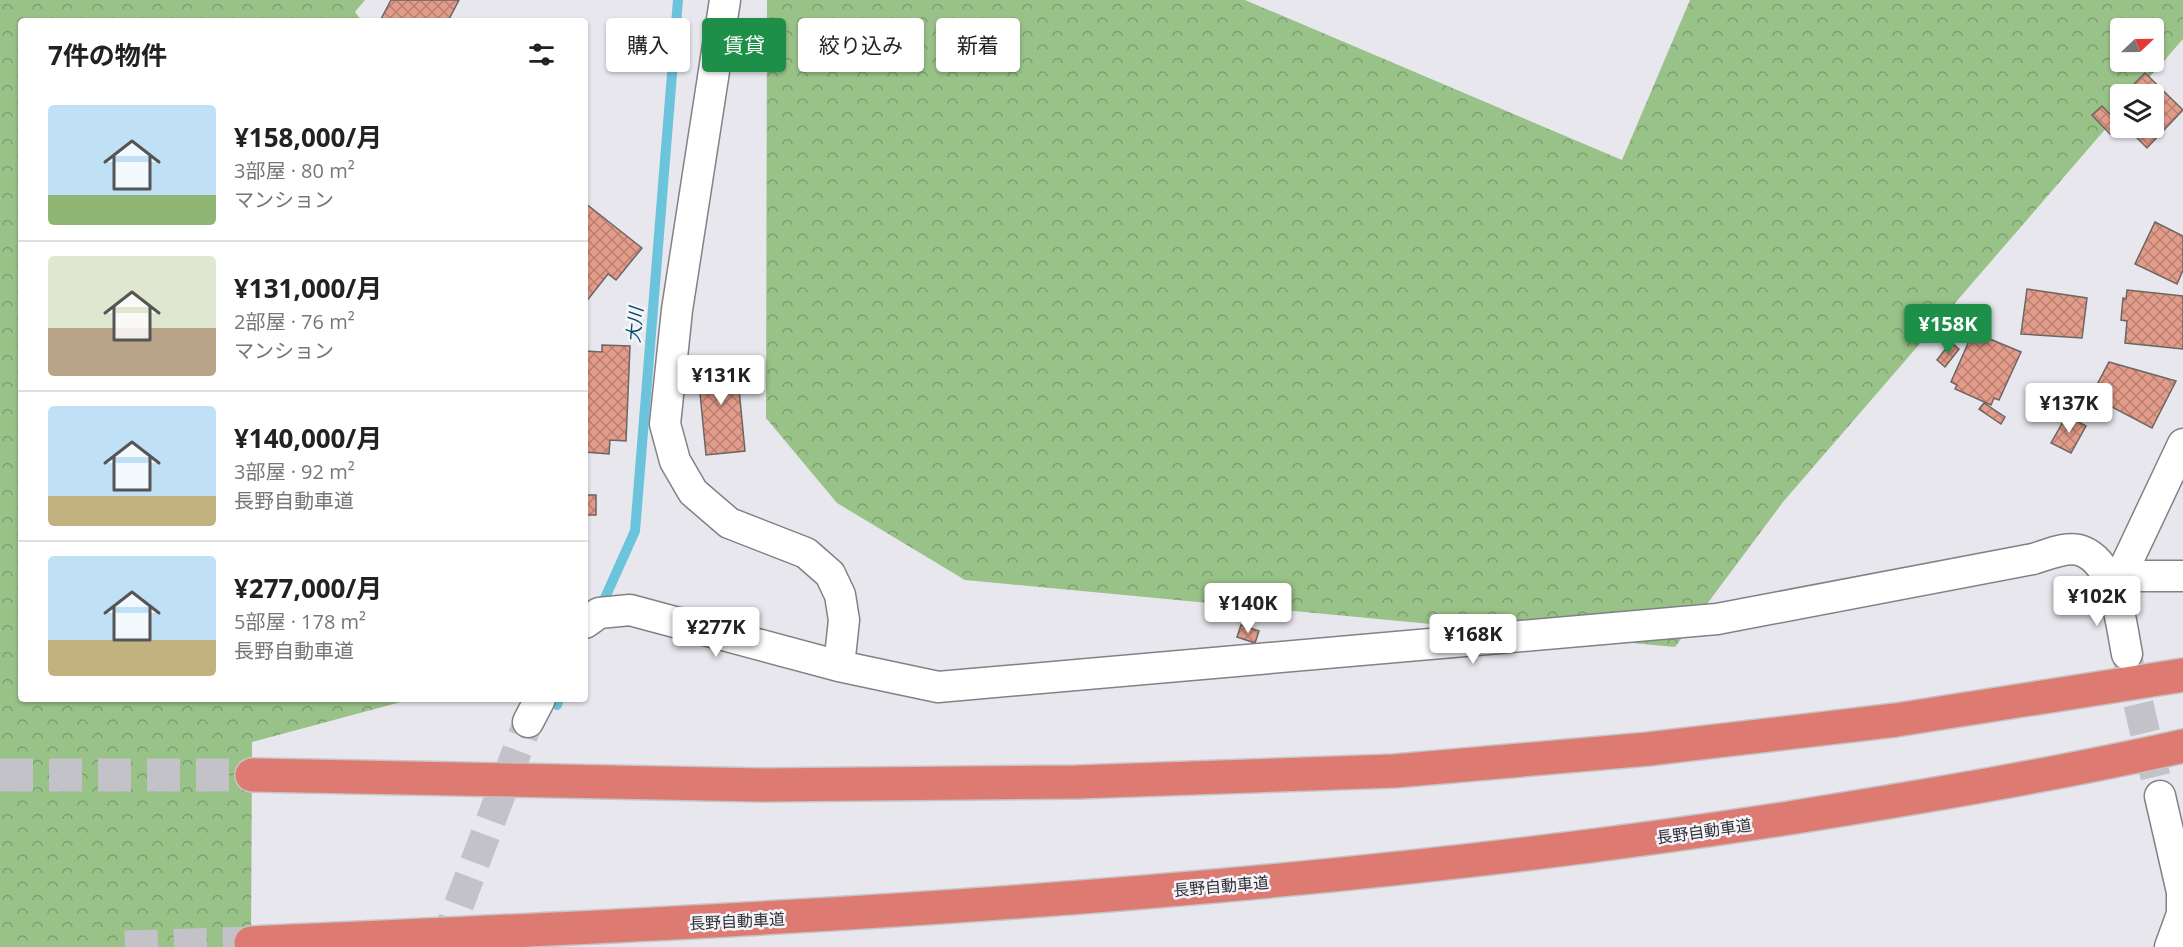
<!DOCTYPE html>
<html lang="ja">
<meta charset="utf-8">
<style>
body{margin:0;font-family:"Open Sans","Noto Sans JP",sans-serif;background:#f6f6f6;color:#222;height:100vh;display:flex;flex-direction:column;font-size:22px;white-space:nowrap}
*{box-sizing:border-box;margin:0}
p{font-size:20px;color:#767676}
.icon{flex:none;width:33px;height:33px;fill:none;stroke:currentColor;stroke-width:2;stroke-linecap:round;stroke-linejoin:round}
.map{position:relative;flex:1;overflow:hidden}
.sheet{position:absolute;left:18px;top:18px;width:570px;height:684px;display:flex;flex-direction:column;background:#fff;border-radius:6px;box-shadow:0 2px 4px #0004}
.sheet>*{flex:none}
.banner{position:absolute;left:606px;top:18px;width:570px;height:54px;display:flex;gap:12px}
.needle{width:39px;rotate:68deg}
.tools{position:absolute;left:2110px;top:18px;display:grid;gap:12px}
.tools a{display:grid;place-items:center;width:54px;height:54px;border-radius:6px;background:#fff;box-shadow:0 2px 4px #0004;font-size:30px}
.price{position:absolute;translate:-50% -51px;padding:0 14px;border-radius:6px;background:#fff;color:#222;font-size:20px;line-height:39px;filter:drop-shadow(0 2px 3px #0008)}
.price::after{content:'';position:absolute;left:50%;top:36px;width:18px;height:14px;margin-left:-9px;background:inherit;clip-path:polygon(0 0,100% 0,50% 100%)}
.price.on{background:#1d8f48;color:#fff}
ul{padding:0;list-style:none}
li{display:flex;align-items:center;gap:18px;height:150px;padding:0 30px}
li+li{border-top:2px solid #e0e0e0}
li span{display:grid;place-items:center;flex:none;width:168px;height:120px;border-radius:6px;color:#555}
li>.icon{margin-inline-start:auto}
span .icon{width:72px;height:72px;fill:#fffc;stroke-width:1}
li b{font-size:26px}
h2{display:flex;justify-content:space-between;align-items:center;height:72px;padding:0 30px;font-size:26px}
.chip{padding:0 21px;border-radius:6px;background:#fff;box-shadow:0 2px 4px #0004;font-size:21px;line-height:54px}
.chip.on{background:#1d8f48;color:#fff}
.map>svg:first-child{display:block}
.forest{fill:url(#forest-crowns);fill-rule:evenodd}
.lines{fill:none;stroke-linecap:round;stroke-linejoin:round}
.stream{stroke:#6cc4dc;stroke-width:10}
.building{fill:url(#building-cross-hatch);stroke:#6c6563;stroke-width:1.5}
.minor-tunnel{stroke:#c3c2c8;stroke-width:30;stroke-dasharray:30 15;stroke-linecap:butt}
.motorway-tunnel{stroke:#c3c2c8;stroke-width:33;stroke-dasharray:33 16;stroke-linecap:butt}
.minor-casing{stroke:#828187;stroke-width:33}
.motorway-casing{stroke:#c5c5c6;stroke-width:36}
.minor{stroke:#fff;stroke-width:30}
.motorway{stroke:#dd7b73;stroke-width:33}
.labels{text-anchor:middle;stroke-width:5;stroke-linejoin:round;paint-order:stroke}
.street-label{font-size:16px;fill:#302f32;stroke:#f5f4fb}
.water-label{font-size:18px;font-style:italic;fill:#005263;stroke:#f5f4fb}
</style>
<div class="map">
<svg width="2183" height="947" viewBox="0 0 2183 947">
<defs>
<pattern id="forest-crowns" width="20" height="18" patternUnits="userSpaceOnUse" patternTransform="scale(1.5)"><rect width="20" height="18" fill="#99c288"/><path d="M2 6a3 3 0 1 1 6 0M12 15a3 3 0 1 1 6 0" fill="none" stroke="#7d9e70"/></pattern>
<pattern id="building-cross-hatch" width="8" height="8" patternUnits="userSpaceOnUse" patternTransform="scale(1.5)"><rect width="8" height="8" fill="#e49c8a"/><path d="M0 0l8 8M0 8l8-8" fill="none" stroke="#b98071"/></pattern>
</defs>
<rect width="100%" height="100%" fill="#e8e7ed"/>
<path class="forest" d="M0,0h365l-10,12 7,9h-341v678h391l-160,43 -1,205h-251z
M767,0h478l377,160 68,-160h493v39l-48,55h-14v17l-338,391 -108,145 -710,-67 -128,-77 -71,-85zM2121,28h33v34h-33z"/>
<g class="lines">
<path class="stream" d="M600,609l35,-78 43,-531
M557,705l2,-6"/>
</g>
<path class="building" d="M391,0h68l-11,21h-68z
M2145,73l38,37 -36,38 -14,-14 3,-4 -2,-2h20v-34h-30z
M2121,97v18l-9,-9z
M2102,106l18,19 -10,9 -18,-19z
M585,203l57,45 -26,32 -8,-6 -23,29z
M2155,222l28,14v34l-6,14 -42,-20z
M2027,289l60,9 -5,40 -61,-4z
M2127,290l56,6v53l-58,-6 2,-22 -6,-1 2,-22 3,1z
M1973,332l48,20 -22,48 -5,-2 -3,7 -36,-16 2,-4 -6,-3z
M1951,342l8,7 -14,18 -8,-7z
M602,345l28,1 -4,95 -16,-1 -1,14 -24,-2v-101l17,1z
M736,358l9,93 -39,4 -9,-93z
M2109,362l67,19 -24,47 -61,-32z
M1984,403l21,14 -4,7 -22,-15z
M2067,415l19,11 -15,27 -20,-10z
M585,495h11v20h-11z
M1241,625l18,6 -4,12 -18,-6z"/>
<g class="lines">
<path class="minor-tunnel" d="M2128,660l32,136
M443,947l85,-225"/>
<path class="motorway-tunnel" d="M0,775h252
M125,947l126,-4"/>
<defs>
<path id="minor" d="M725,0l-48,310 -12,114 10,37 18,31 36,31 77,30 24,21 10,21 4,25 -5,46
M2121,576h62
M2114,590l69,-146
M585,623l14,-10 31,-3 209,56 99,21 779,-68 316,-60c14,-4 35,-14 49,-8 34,13 39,73 45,103
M528,722l12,-23
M2160,796l22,96v22l-12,33"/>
<path id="motorway" d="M252,775l510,10 315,-3 317,-11 254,-22 248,-29 287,-45
M251,943c514,-23 1028,-46 1538,-125 132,-21 264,-43 394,-72"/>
</defs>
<use href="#minor" class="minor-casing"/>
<use href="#motorway" class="motorway-casing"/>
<use href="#minor" class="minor"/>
<use href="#motorway" class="motorway"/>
</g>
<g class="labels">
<g class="street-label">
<text transform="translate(1704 831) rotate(-8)" y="6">長野自動車道</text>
<text transform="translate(1221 886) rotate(-5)" y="6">長野自動車道</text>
<text transform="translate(737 921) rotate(-3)" y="6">長野自動車道</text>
</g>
<g class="water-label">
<text transform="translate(635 325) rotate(-85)" y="6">大川</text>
</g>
</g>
</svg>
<div class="tools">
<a><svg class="needle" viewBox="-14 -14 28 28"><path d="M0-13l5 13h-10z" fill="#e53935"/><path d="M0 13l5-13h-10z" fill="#767676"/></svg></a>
<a><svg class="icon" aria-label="layers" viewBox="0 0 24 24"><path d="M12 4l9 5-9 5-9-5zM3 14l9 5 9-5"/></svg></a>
</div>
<b class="price on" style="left:1948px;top:355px">¥158K</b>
<b class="price" style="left:721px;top:406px">¥131K</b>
<b class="price" style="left:2069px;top:434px">¥137K</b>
<b class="price" style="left:2097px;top:627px">¥102K</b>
<b class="price" style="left:1248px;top:634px">¥140K</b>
<b class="price" style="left:716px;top:658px">¥277K</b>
<b class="price" style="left:1473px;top:665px">¥168K</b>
<div class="banner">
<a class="chip">購入</a>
<a class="chip on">賃貸</a>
<a class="chip">絞り込み</a>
<a class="chip">新着</a>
</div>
<section class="sheet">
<h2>7件の物件<svg class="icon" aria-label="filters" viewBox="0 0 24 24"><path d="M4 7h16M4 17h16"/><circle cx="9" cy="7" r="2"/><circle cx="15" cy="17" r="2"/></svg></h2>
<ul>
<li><span style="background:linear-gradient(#bfe0f5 75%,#8fb573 0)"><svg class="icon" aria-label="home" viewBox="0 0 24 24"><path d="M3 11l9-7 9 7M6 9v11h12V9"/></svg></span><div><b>¥158,000/月</b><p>3部屋 · 80 m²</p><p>マンション</p></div></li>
<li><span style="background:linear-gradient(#dfe7d0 60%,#b9a48a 0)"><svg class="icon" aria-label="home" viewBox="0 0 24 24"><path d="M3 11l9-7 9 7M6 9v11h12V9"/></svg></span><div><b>¥131,000/月</b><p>2部屋 · 76 m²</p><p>マンション</p></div></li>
<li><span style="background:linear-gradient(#bfe0f5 75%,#c2b280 0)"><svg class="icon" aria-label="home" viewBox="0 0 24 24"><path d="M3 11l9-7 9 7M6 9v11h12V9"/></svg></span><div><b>¥140,000/月</b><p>3部屋 · 92 m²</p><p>長野自動車道</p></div></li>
<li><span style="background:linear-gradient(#bfe0f5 70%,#c2b280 0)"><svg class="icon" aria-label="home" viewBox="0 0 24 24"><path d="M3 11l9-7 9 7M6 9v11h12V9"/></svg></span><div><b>¥277,000/月</b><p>5部屋 · 178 m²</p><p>長野自動車道</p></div></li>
</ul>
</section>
</div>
